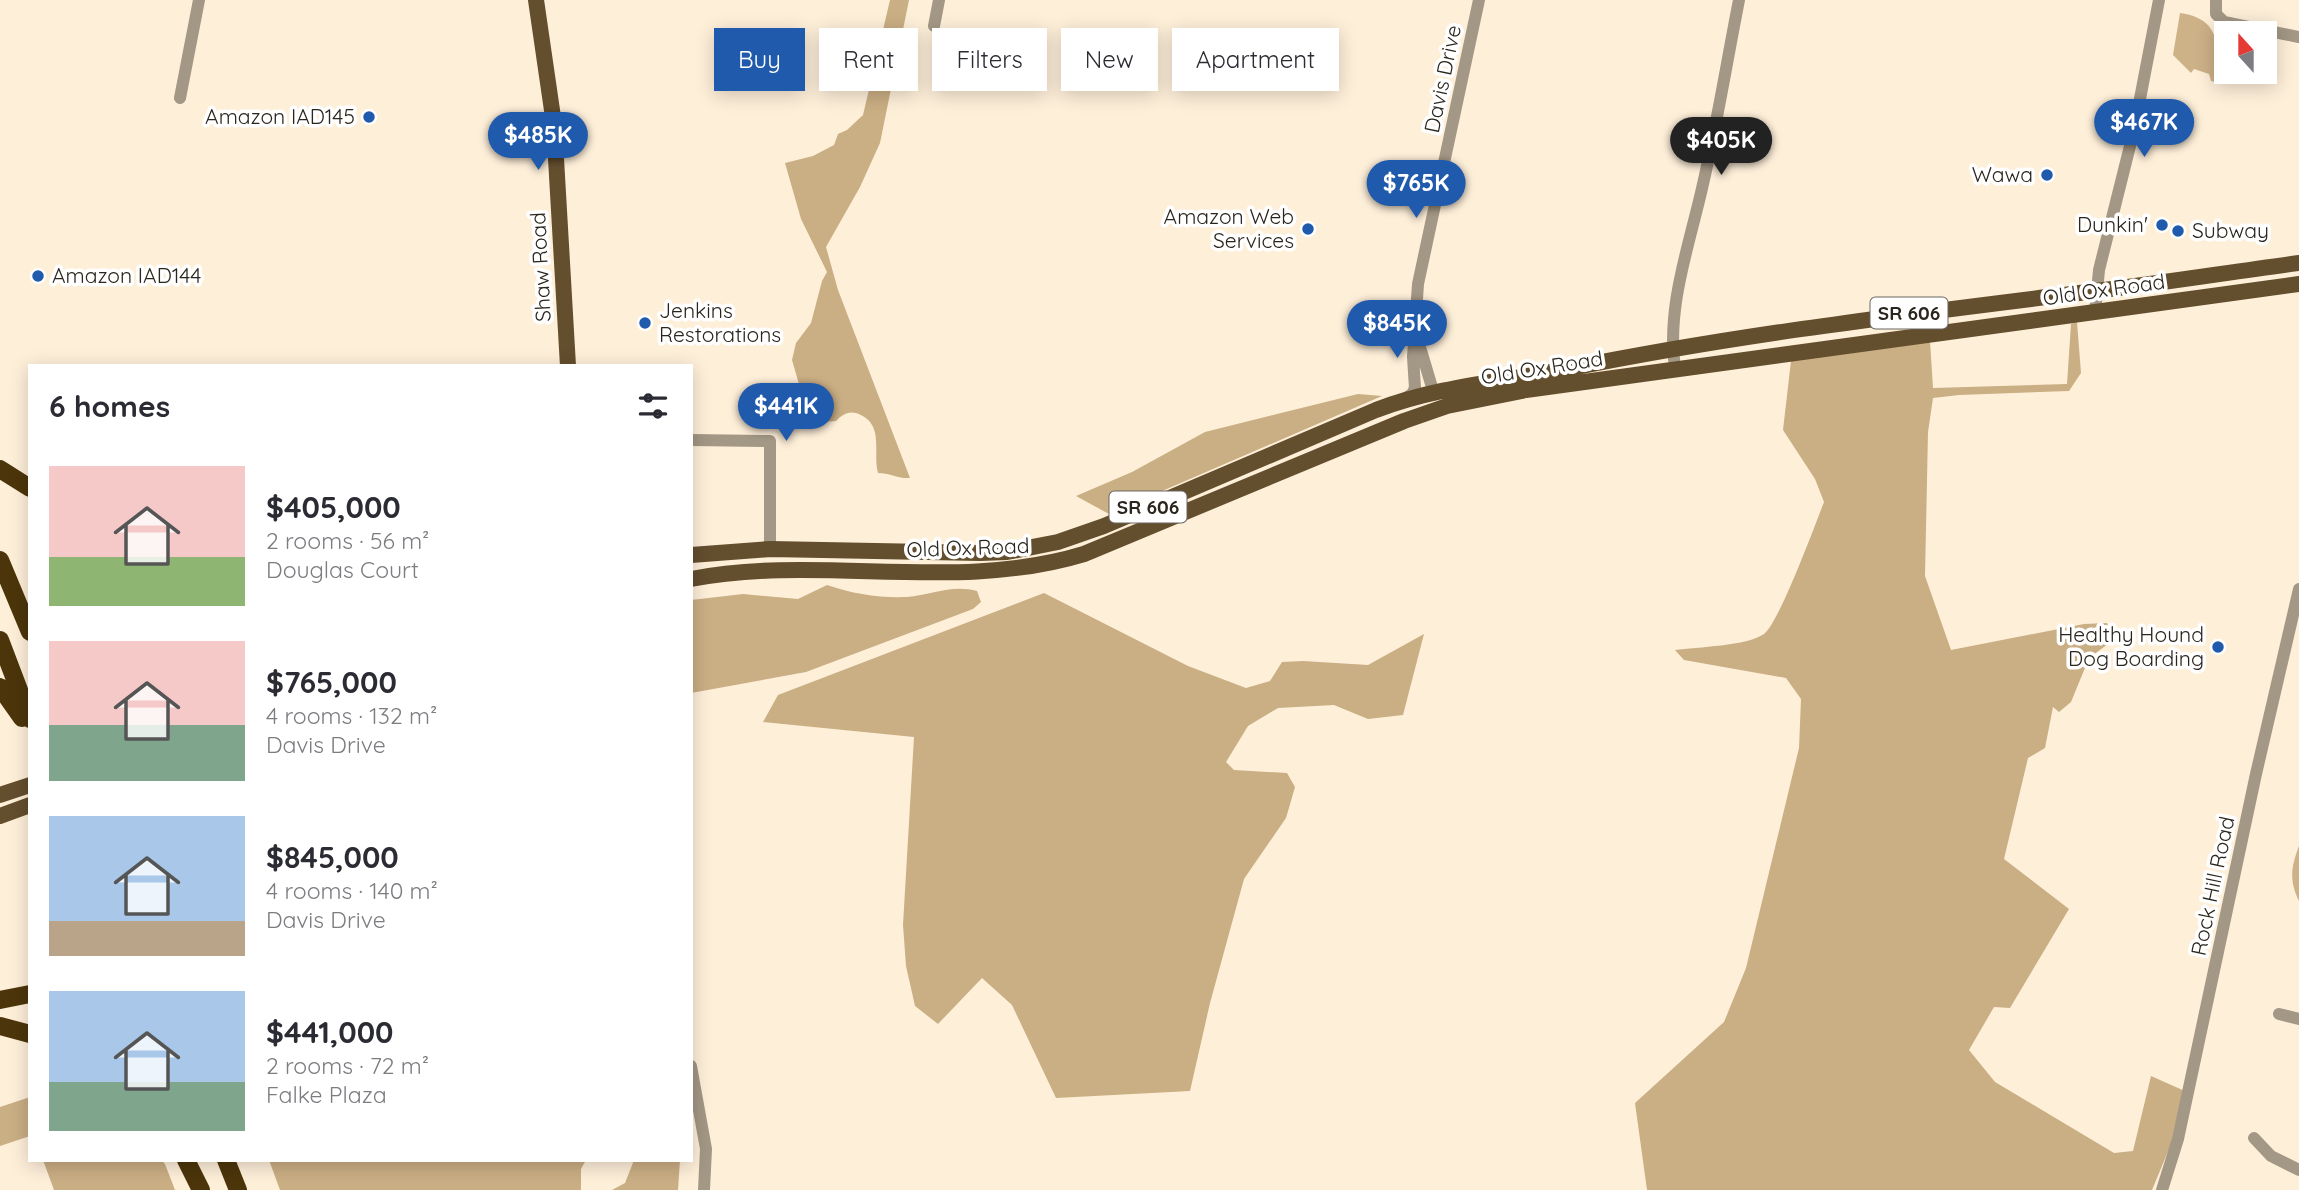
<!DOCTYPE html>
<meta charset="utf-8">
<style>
body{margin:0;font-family:Quicksand,sans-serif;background:#f7f7f7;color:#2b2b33;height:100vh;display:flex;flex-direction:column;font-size:26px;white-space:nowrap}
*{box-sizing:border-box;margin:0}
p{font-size:23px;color:#7c7c81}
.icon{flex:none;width:38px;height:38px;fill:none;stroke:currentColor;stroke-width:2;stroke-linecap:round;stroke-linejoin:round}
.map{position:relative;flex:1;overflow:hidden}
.details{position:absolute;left:28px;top:364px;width:665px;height:798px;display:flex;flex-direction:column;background:#fff;border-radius:0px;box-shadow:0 4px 18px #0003}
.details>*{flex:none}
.hud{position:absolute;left:714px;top:28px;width:665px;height:63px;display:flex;gap:14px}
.needle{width:46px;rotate:339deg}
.controls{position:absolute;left:2214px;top:21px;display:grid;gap:14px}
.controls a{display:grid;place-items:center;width:63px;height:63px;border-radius:0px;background:#fff;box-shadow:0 4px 18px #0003;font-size:35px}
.price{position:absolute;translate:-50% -60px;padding:0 16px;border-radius:24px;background:#205aac;color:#fff;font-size:23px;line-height:46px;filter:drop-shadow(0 2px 4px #0008)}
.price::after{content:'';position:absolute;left:50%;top:42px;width:21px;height:16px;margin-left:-10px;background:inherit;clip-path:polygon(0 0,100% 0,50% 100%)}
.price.active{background:#222;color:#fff}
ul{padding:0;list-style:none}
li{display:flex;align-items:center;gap:21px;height:175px;padding:0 21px}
li span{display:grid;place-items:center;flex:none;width:196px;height:140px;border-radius:0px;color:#555}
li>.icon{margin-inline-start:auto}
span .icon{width:84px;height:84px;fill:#fffc;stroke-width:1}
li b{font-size:30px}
h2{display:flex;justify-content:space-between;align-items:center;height:84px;padding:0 21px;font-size:30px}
.tag{padding:0 24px;border-radius:0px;background:#fff;box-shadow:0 4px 18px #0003;font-size:24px;line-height:63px}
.tag.active{background:#205aac;color:#fff}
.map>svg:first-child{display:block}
.forest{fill:#caae84}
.water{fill:#cdb187}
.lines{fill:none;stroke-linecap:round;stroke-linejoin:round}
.minor{stroke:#a39785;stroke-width:12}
.major{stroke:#634e2e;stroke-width:16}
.highway{stroke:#4c350a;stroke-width:18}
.poi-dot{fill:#205aac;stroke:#fff;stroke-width:2.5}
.labels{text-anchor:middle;stroke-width:7;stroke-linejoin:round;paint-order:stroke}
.shield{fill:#fff;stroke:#6a6661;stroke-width:2}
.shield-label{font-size:19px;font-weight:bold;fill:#2a251d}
.street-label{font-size:21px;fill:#2a251d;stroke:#fff}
.poi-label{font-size:21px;fill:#2a251d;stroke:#fff;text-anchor:end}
</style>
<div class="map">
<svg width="2299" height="1190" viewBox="0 0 2299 1190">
<rect width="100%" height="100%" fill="#feefd9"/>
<path class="forest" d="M890,0h19l-29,143 -20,44 -34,60 12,43 72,188c-12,1 -20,-5 -32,-5 -6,-21 8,-50 -22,-60 -9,-2 -14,2 -20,8l-39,3 6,-26 -11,-38 4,-17 15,-20 11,-42 5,-9 -26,-53 -16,-56 28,-7 21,-11 4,-11 9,-4 16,-15z
M2077,322l4,51 -12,18 -110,4 -26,3 -5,34 -3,144 26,74 133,-26 23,-1 4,10 -3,11 -19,14 -18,44 -12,10 -6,-5 -8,41 -17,10 -24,101 65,50 -59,99 -16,-1 -25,43 26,32 119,71 19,-2 18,-75 36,16 -8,33 -27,65h-505l-12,-87 89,-81 22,-54 53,-220 2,-49 -15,-21 -102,-18 -9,-10c22,-3 72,-4 89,-16 15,-11 51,-109 60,-132l-9,-23 -32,-49 8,-69 139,-20 3,47 134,-4 4,-60z
M1358,394l24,2 -273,118 -33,-18 56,-24 73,-40z
M827,585c26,9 52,13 80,12 24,-2 46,-13 70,-6l4,11 -8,7 -167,63 -115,21v-93l52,-6 55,5z
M1044,593l144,73 58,22 24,-7 12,-19 21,-1 65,4 56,-31 -21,81 -35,4 -34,-14 -56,3 -30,18 -22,36 8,8 53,3 8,14 -9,31 -42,61 -34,124 -20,88 -134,7 -44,-93 -30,-27 -44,46 -23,-18 -9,-40 -3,-41 11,-188 -151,-15 15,-27z
M30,1097v39l-30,10v-39z
M43,1160h118l4,4 10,26h-121z
M269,1160h317l-5,9v21h-301z
M634,1160h46l-2,30h-66l13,-7z"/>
<path class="water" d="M2180,13c31,4 40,22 36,52 -1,6 1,10 -1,17l-4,-1 -2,-7 -15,-5 -3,4 -18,-18z
M2299,846v55c-10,-20 -8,-34 0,-55z"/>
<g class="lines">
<path class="minor" d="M2216,0v14l8,8 75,15
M934,26l5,-26
M180,98l19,-98
M2095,313l4,-43 35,-140 25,-130
M1417,337l17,57
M1675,368c-9,-61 15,-125 28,-184 14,-61 24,-123 36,-184
M1404,399l8,-5 3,-6 -2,-31 5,-73 61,-284
M691,440l79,1v108
M2279,1014l20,5
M691,1066l15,83 -2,41
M2254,1138l17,18 28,14
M2162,1190l16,-51 78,-365 43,-185"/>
<path class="major" d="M536,0l18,124 14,242
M691,555l79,-6 210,4 27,-1 51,-10 46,-16 272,-116c62,-24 131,-29 196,-42 173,-35 348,-55 523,-77 68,-8 136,-19 204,-28
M691,579c130,-25 265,14 393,-25l320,-133 43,-15 79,-16 773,-106
M0,795l30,-10
M0,816l30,-11"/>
<path class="highway" d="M0,469l30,19
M0,560l30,72
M0,640l30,79
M0,687l22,31
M0,1000l30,-6
M0,1026l30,8
M186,1160l15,30
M226,1160l12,30"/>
</g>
<g class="poi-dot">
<circle cx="369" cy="117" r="7"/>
<circle cx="2047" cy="175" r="7"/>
<circle cx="2162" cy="225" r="7"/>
<circle cx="1308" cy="229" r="7"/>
<circle cx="2178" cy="231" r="7"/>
<circle cx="38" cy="276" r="7"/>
<circle cx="645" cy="323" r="7"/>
<circle cx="2218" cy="647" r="7"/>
</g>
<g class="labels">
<g class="shield">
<rect x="1870.5" y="297.5" width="77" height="31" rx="5"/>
<rect x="1109.5" y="491.5" width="77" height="31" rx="5"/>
</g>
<g class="shield-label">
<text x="1909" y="320">SR 606</text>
<text x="1148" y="514">SR 606</text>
</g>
<g class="street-label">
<text transform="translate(1443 79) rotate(-78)" y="7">Davis Drive</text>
<text transform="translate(541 267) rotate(-93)" y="7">Shaw Road</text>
<text transform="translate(2104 290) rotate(-8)" y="7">Old Ox Road</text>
<text transform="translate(1542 368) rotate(-9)" y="7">Old Ox Road</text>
<text transform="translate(968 548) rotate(-2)" y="7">Old Ox Road</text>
<text transform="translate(2213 886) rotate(-78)" y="7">Rock Hill Road</text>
</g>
<g class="poi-label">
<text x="355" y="124">Amazon IAD145</text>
<text x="2033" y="182">Wawa</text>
<text x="1294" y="224">Amazon Web<tspan x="1294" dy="24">Services</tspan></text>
<text x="2148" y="232">Dunkin'</text>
<text x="2192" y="238" text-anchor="start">Subway</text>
<text x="52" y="283" text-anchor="start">Amazon IAD144</text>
<text x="659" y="318" text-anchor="start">Jenkins<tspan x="659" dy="24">Restorations</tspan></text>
<text x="2204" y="642">Healthy Hound<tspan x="2204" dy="24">Dog Boarding</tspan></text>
</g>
</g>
</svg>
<div class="controls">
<a><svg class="needle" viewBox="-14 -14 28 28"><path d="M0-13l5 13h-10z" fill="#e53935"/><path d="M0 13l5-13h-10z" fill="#7c7c81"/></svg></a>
</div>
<b class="price" style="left:2144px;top:159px">$467K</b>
<b class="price" style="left:538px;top:172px">$485K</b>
<b class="price active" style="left:1721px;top:177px">$405K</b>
<b class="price" style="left:1416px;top:220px">$765K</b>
<b class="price" style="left:1397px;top:360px">$845K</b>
<b class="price" style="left:786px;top:443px">$441K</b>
<div class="hud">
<a class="tag active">Buy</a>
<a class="tag">Rent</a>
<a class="tag">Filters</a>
<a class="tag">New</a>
<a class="tag">Apartment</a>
</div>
<section class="details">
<h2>6 homes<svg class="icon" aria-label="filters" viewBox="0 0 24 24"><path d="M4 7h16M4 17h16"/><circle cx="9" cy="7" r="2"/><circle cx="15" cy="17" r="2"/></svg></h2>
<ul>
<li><span style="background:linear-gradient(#f6c9c9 65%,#8fb573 0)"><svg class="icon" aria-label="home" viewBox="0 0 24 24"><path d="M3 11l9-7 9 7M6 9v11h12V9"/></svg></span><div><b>$405,000</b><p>2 rooms · 56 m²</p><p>Douglas Court</p></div></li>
<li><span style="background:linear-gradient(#f6c9c9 60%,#7fa58c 0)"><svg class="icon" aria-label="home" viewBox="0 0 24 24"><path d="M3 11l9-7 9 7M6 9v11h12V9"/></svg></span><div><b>$765,000</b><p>4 rooms · 132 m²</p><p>Davis Drive</p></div></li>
<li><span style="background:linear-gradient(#a9c7e8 75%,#b9a48a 0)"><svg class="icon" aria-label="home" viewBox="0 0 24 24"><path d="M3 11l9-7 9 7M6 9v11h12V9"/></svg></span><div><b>$845,000</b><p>4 rooms · 140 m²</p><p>Davis Drive</p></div></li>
<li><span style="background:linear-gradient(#a9c7e8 65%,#7fa58c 0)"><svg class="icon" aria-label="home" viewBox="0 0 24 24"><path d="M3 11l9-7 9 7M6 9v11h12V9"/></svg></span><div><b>$441,000</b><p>2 rooms · 72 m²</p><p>Falke Plaza</p></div></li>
</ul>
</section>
</div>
